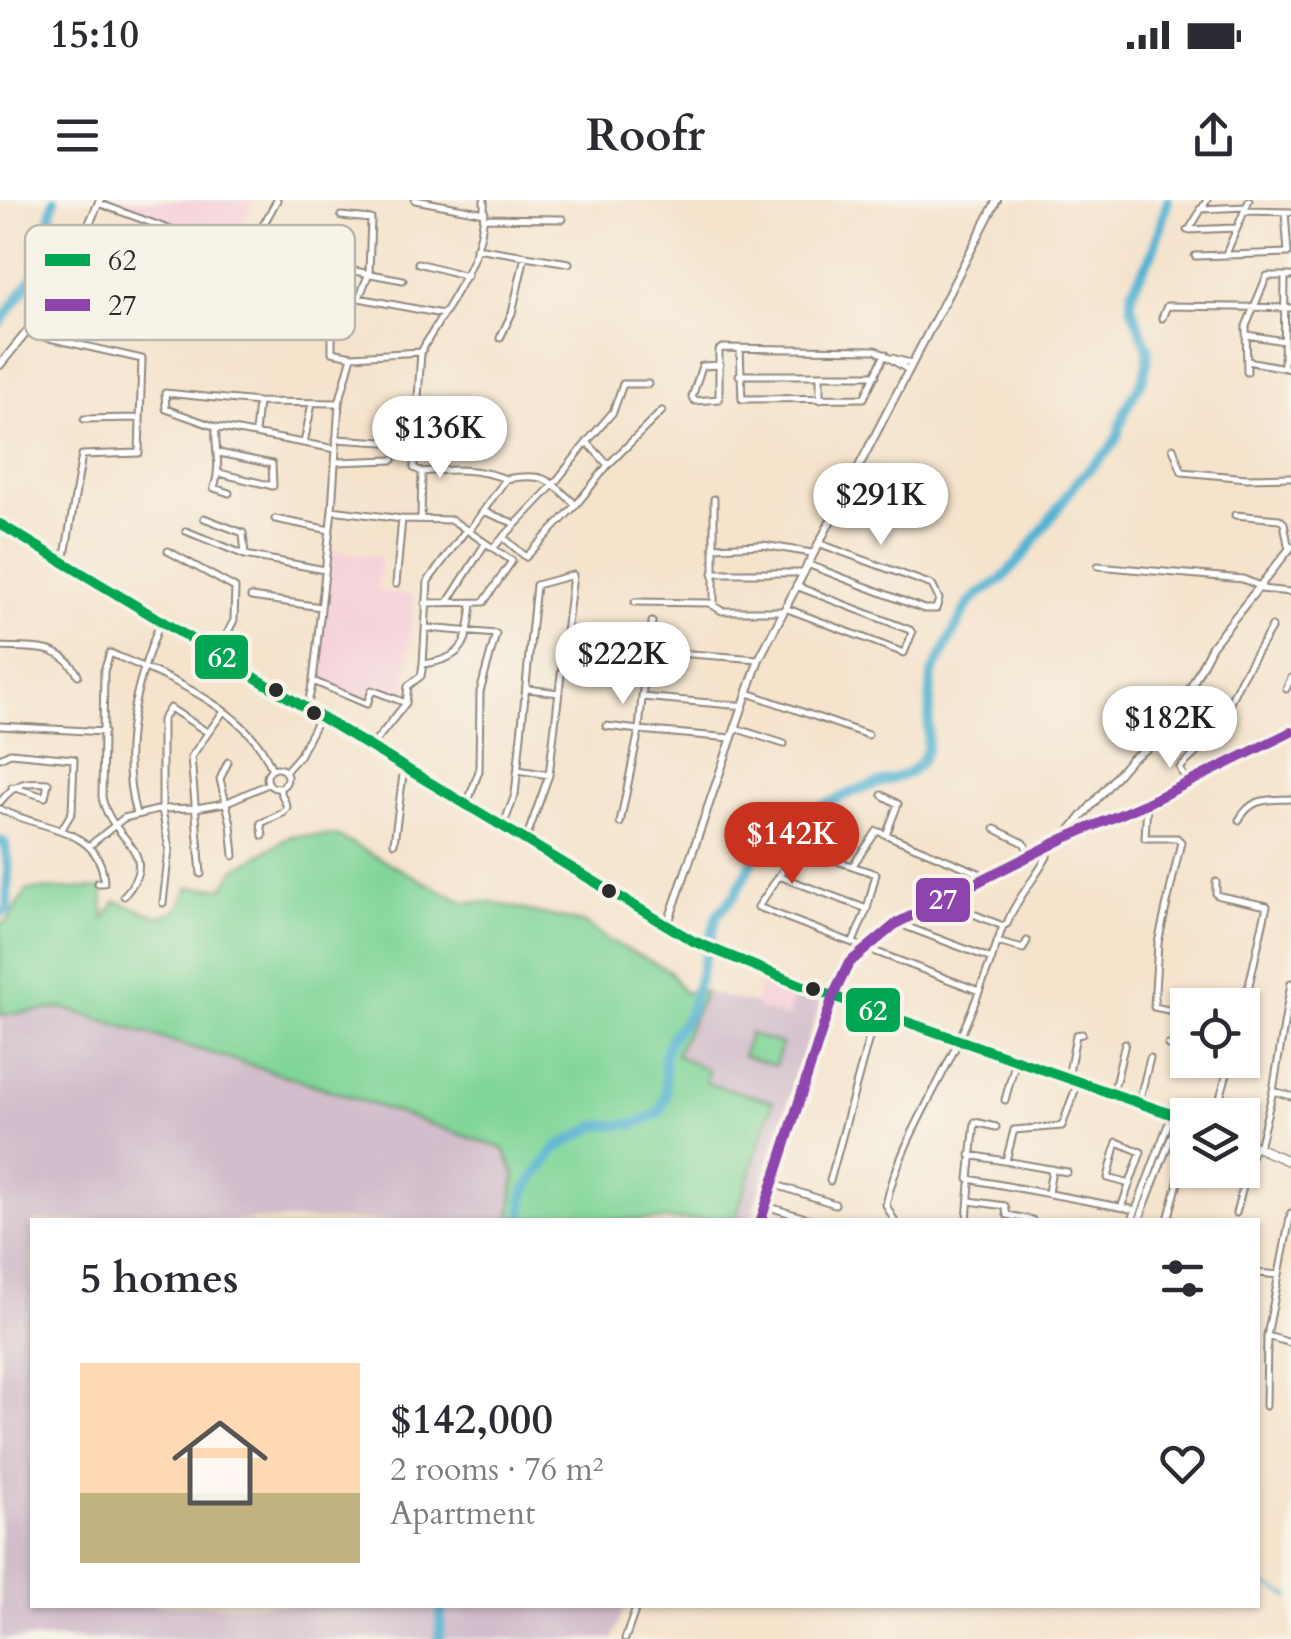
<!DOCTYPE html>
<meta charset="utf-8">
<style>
body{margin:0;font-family:Cardo,serif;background:#f7f7f7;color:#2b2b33;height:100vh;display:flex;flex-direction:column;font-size:38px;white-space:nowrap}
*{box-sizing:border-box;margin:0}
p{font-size:32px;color:#7c7c81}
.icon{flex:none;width:55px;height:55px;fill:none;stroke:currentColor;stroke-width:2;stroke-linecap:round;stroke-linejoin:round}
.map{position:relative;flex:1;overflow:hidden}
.sheet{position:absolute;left:30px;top:1018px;width:1230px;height:390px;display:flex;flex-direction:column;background:#fff;border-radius:0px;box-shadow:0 2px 8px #0004}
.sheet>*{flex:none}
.tools{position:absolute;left:1170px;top:788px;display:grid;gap:20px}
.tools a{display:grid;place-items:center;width:90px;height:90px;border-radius:0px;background:#fff;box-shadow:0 2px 8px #0004;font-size:50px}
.price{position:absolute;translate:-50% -85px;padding:0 22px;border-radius:35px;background:#fff;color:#222;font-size:32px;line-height:65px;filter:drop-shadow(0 2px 5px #0008)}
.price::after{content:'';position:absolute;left:50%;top:60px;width:30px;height:22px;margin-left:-15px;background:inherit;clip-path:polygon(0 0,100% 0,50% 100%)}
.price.on{background:#c8321e;color:#fff}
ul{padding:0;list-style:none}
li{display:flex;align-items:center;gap:30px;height:250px;padding:0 50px}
li span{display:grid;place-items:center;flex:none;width:280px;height:200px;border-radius:0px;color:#555}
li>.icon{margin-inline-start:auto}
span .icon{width:120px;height:120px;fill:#fffc;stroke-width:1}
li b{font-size:42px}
h2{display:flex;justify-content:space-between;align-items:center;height:120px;padding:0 50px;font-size:42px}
.status{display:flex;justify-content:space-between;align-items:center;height:70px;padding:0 50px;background:#fff;direction:ltr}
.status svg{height:28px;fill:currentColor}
header{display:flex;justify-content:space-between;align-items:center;height:130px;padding:0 50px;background:#fff;font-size:45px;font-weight:700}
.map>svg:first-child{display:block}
.built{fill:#f5cfd9}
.industrial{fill:#d1bdcb}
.green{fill:#80d598;stroke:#568062;stroke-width:2.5}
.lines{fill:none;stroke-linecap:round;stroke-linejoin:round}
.stream{stroke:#55b3d3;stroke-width:2.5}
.river{stroke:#55b3d3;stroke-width:10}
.street-casing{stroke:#90877c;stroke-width:9}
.secondary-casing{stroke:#90877c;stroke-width:10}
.primary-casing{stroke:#90877c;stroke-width:11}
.street{stroke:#fff;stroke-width:5}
.secondary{stroke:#fff;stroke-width:6}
.primary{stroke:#fff;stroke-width:8}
.bus-1-casing{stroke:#f7f3e8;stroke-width:18}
.bus-2-casing{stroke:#f7f3e8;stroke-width:18}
.bus-1{stroke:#00a651;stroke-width:10}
.bus-2{stroke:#8e44ad;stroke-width:10}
.bus-dot{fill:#2b2b2b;stroke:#f7f3e8;stroke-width:4}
.key{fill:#f7f3e8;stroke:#bab7af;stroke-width:2.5}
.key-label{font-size:28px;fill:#2b2b2b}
.line-badge{stroke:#f7f3e8;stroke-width:4}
.badge-label{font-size:28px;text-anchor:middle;font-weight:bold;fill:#fff}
</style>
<div class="status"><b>15:10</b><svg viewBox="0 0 49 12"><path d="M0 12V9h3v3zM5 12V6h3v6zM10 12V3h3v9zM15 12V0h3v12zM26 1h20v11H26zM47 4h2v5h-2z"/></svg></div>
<header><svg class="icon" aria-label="menu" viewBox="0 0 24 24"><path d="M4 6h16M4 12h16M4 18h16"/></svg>Roofr<svg class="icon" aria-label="share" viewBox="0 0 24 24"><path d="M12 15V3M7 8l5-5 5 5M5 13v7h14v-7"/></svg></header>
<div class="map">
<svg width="1291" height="1439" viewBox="0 0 1291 1439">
<rect width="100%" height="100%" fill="#f7f3e8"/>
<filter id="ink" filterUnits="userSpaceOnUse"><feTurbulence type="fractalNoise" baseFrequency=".01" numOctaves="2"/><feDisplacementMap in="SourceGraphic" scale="20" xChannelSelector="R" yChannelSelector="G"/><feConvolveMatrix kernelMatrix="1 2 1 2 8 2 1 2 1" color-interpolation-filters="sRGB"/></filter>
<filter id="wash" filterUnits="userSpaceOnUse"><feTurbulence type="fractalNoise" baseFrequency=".0048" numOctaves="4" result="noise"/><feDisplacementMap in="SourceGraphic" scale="40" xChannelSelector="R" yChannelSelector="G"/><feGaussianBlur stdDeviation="2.25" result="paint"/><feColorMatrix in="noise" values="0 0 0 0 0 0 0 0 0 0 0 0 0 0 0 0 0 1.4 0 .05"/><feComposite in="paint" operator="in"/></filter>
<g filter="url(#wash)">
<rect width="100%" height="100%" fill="#f5e3cc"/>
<path class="built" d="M118,0h136l-18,37 -54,-5z
M329,350l51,6 -2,35 36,5 -10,105 -32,-12 -7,13 -50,-21z
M762,776l35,13 -9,29 -33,-10z"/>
<path class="industrial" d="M291,636h46l126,66 32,1 91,21 20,15 64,32 14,21h21l52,13 -1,3 31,10 10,-29 25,8 -73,223h-717v385h593l-12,34h-613v-715l7,-2 20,-32 76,-2 1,31 12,-18 43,16 18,-7 12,-23 34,1 12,-18z"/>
<path class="green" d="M291,636h46l126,66 32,1 91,21 20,15 64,32 13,21h22l-29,63 32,15 -2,13 67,18 -38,119h-225l5,-45 -11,-26 -198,-67 -243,-74 -63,7v-91l7,-2 20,-32 76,-2 1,31 12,-18 43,16 18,-7 12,-23 34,1 12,-18z
M749,834l33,10 -7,22 -32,-10z"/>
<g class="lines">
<path class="stream" d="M1258,1381l33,16"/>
<path class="river" d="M0,123l40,-56 14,-67
M0,641l5,2 3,26 -1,41 -7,4
M521,1020l4,-29 31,-43 40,-22 39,-2 24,-11 7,-16 -2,-42 6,-16 19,-25 28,-99 17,-19 21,-39 28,-33 72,-33 54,-18 12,-11 6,-13 5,-75 34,-66 10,-12 25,-16 23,-25 54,-75 32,-31 7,-12 9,-29 17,-29 4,-15 1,-15 -17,-43 1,-15 21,-40 15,-51
M439,1439l3,-34"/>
</g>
</g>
<g filter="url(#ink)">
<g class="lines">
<defs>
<path id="street" d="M415,0l70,13
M98,3l81,30 52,9 19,7 27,-49
M1200,9l46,-2
M1244,11l47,1
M341,16l30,3 -2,54 -10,25 83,16
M484,18l79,1
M1187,30l49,-2
M1189,30l18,-30
M79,44c11,4 21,9 32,10 31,4 82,-9 99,25l-1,8 -15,14 -82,-23
M476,48l93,15
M250,49l33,12
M1226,54l23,-54
M1195,56l93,-3 -3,-41
M418,63l49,13
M294,64l39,3 70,13
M261,91l49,9 3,19 19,4v29l20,4 69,-4c26,-48 66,-94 63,-152
M1162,118l5,-12 124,2
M27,133l115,26 -3,94 -57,2 -18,107
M1247,135l37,6
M500,138l12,-25 13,-57
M740,149l2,50 122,-1 21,-44
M892,158l18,5
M1247,161l44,8
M720,165l-18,1 -10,31 3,4 24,-2v-49l3,-2 154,2 31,19
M1284,167l1,-91
M1247,172l-1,-46 21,-50h24
M739,175h137
M820,200v-25
M84,219l54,-1
M216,227l120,22
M255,234l3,-32
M336,239l79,5 6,-92
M587,242l26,-30 10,-28h25
M304,243l8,-40
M415,244l-1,24 8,4 -1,47
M1173,248l9,24 65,6 44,-1
M336,262l57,-2
M608,265l54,-54
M422,272c30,-3 56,-4 84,7l-37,52
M219,273l54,13 -1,-22 -53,-11
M229,293l-15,-5c8,-24 0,-38 2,-61l-50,-18 -1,-16 93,9 80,1
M714,299v107
M332,310l70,9 50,1 60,41 -28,41 -59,1
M483,311l33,13 38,-40 33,-42 21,23 -32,40c-28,-26 -31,-33 -70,-26
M1235,315l44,4 5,4 5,27
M204,318l39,15 2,22
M275,319l55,11
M186,331l59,24 80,15
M503,337l23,20 50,-52
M713,347l50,-2 49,8
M493,348l22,-23
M168,351l67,37 -1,32 -17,34
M807,364l117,45h12l3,-10 -7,-14 -114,-42
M1098,366l145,13 19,8
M713,373h90
M396,384l6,-65
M1260,389l31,3
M251,397l70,10
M448,402l37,-58
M635,402l74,1 13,8h61
M785,408l119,45 8,-20 -2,-3 -114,-44
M427,428l69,6 -16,58 -1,79 -12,33
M0,447c33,2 61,-4 78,28
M650,449l2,-27
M423,464l5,-83 38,-51
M313,481l54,23 5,-14 34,13
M528,489l31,4
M1286,489l5,-11
M748,493l120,42
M642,497l6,-46 111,8
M307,508l6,-27 19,-171 7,-107 13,-47
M1182,519l22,30
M0,526l104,6
M606,526l33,4 -19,93
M735,528l49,16
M731,538l-92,-8 3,-33 101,9
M371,547l35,-44 2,-17 13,-10 2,-12c43,-5 45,-23 49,-61
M0,558l10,-5 64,6 -2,53 -10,17
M228,562l-8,17 11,45 3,32
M267 578a10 10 0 1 1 20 0a10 10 0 1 1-20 0Z
M518,570l31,5
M285,572l14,-16 21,-40
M1187,583l-7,-15 33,-31 29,-60 30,-50
M882,595l16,9 -12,31
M0,602c16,-19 23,-21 48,-19l-3,14 -33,-10
M1147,603l-2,35h32l4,4 -23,101 -4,64 34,7
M0,609c39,21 102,17 104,74h-6
M136,614c-18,-65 0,-132 25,-193
M1239,620c13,-23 28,-20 52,-21
M503,626l12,-31 21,-210 37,-10 -24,200 -23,64
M995,629l29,14 6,12
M263,636l-2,-13 22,-10 4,-6 -8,-19
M394,643l10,-76
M89,646l35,-28 38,-9 34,-1 29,-5 43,-19
M853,665l24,-34 109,45
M201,674l-10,-117 32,-45
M779,676l88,33
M1216,682v12l4,2 47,10 -25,110
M124,696c40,-46 -14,-55 -22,-99l2,-126 6,-18c54,23 141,56 162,117
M163,703l6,-54 -7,-40v-89l8,-12 37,24
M897,723l95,36
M1002,726l5,-2c9,-28 41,-59 44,-79
M853,742l14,-33 9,-35 -78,-26 -40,59 221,84
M997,742l26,7 4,-8
M1168,845l20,3
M1068,878l8,-43 6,-1
M1273,891l18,5
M1113,894l12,-51
M1005,900l11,-40
M1139,902l11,-44
M1215,915l16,-55
M996,927l-21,-5 -6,57 167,31
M1259,947l14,-56 18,-108
M970,955l97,17
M1006,961l8,-31 48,-4 16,-44
M830,981l46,-169
M773,984l62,20
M1048,993l4,-24
M970,1001l35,5 2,9 25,5
M1122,1005l19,-53 -24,-10 -9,36 22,6
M766,1006l46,14
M1236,1013l18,-67
M1291,1013l-24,123 24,7
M761,1020l72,-224
M894,1020l-8,-15c12,-57 48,-110 72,-163 17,-38 32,-77 45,-116l-62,-25
M967,1020l3,-36
M1132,1020l40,-106
M1139,1020l40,-103
M1168,1020l20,-75
M1258,1073l21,2
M1266,1206l1,-70
M625,1439l12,-34"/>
<path id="secondary" d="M0,165l26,-32 41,-61 33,-72
M1067,634l64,-75 35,-23 46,-90 79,-99
M667,726l92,-267 238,-459
M833,796l16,-33 48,-40 166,-84 84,-36 144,-71"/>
<path id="primary" d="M0,324l693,417 108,44 387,135
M1242,941l49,21"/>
</defs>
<use href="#street" class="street-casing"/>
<use href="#secondary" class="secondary-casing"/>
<use href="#primary" class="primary-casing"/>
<use href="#street" class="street"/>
<use href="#secondary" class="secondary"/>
<use href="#primary" class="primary"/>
<defs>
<path id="bus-1" d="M0,324l693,417 108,44 387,135"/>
<path id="bus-2" d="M761,1020l72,-224 16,-33 48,-40 166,-84 84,-36 144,-71"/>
</defs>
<use href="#bus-1" class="bus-1-casing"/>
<use href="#bus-2" class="bus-2-casing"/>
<use href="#bus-1" class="bus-1"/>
<use href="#bus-2" class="bus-2"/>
</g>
</g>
<g class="bus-dot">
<circle cx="276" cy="490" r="9"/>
<circle cx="314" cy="513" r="9"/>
<circle cx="609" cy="691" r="9"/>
<circle cx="813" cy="789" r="9"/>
</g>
<rect x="25" y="25" width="330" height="115" rx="15" class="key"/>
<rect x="45" y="54" width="45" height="12" fill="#00a651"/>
<rect x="45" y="99" width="45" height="12" fill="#8e44ad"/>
<g class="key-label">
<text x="108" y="70">62</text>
<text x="108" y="115">27</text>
</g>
<g class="line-badge">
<rect x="193" y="433" width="57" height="48" rx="10" fill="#00a651"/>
<rect x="914" y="676" width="58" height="48" rx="10" fill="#8e44ad"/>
<rect x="844" y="786" width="58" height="48" rx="10" fill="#00a651"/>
</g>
<g class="badge-label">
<text x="222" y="467">62</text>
<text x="943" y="709">27</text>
<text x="873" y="820">62</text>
</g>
</svg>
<div class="tools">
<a><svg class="icon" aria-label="locate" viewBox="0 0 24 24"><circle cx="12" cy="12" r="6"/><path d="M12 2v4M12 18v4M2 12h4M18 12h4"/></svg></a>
<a><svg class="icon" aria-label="layers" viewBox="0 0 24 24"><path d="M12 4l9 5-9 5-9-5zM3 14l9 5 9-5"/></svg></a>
</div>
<b class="price" style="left:440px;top:281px">$136K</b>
<b class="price" style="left:881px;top:348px">$291K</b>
<b class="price" style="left:623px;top:507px">$222K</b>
<b class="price" style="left:1170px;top:571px">$182K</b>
<b class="price on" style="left:792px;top:687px">$142K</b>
<section class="sheet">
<h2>5 homes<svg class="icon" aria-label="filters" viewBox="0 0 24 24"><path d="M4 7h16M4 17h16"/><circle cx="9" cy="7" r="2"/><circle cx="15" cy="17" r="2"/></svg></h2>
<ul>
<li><span style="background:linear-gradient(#ffd9b3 65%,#c2b280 0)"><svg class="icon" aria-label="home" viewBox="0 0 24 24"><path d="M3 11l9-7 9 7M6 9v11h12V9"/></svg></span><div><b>$142,000</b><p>2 rooms · 76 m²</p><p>Apartment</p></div><svg class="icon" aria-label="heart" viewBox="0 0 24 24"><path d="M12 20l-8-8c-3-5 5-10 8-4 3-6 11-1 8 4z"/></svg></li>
</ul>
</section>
</div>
